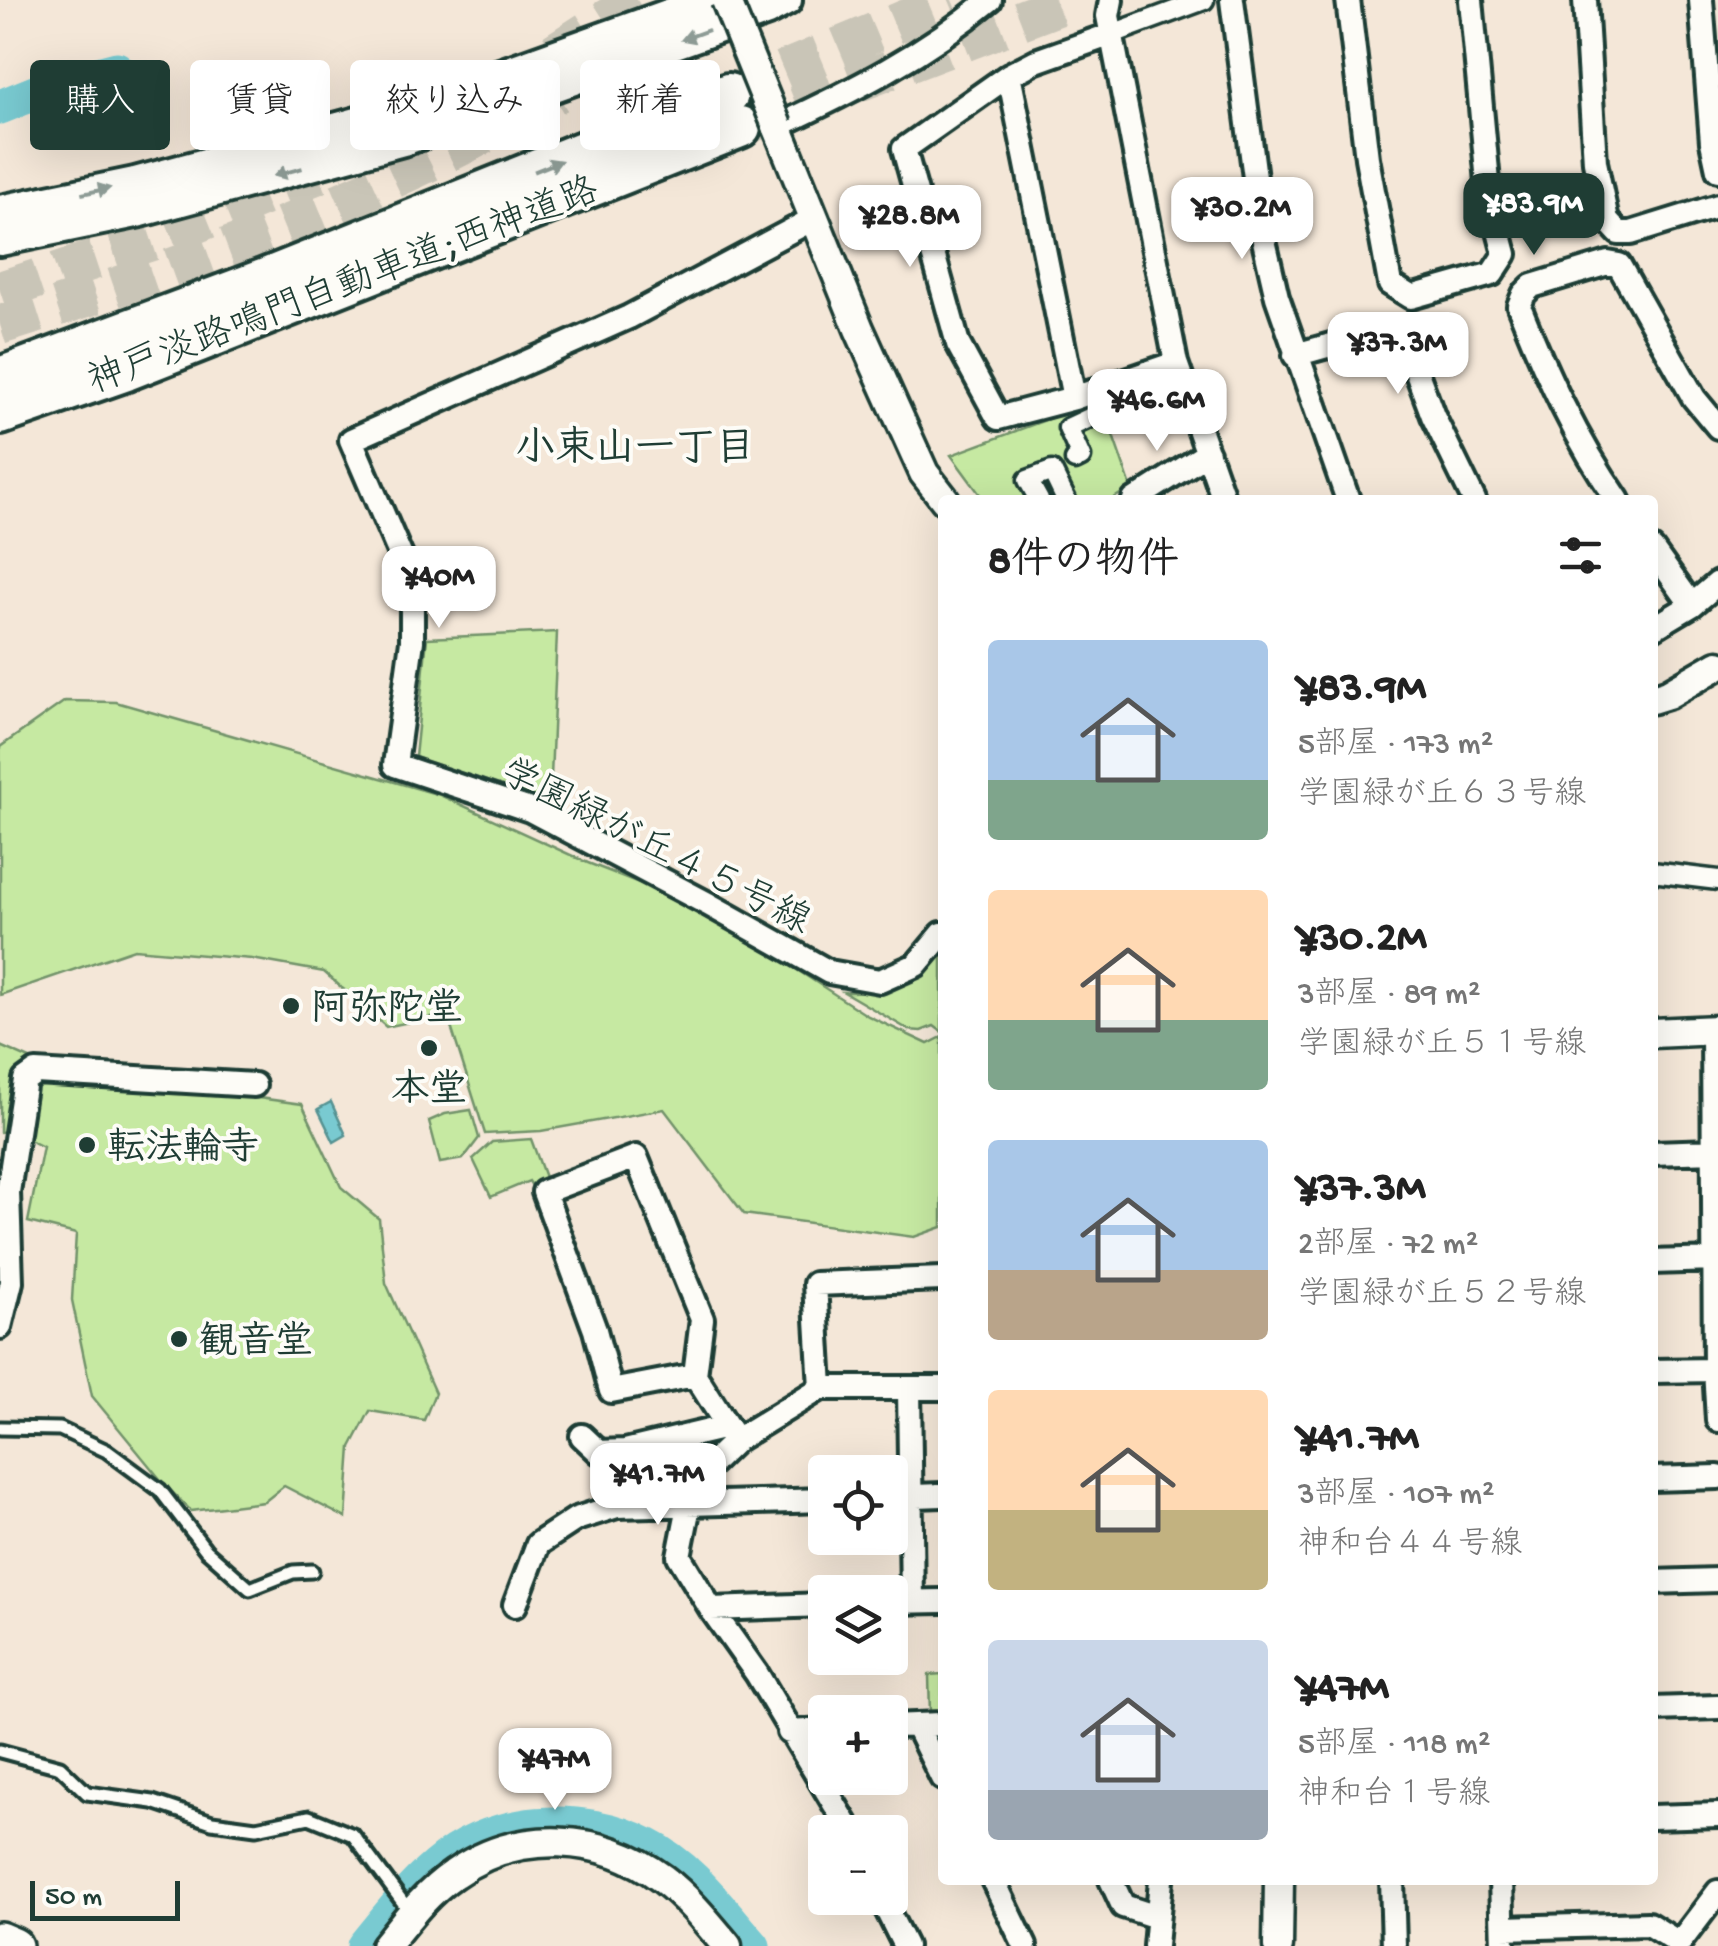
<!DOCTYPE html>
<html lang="ja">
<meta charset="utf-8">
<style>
body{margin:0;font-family:"Gochi Hand","Klee One",sans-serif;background:#f2f2f2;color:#222;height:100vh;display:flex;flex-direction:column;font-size:38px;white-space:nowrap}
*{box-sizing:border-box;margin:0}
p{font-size:32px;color:#767676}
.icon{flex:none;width:55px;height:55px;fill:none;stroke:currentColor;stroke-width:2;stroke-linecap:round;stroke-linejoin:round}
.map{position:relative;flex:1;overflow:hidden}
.side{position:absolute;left:938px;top:495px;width:720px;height:1390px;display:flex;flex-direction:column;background:#fff;border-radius:10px;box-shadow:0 10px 40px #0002}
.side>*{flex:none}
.top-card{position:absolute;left:30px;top:60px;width:758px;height:90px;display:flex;gap:20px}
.controls{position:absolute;left:808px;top:1455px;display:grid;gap:20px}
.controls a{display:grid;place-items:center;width:100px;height:100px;border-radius:10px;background:#fff;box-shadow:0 10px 40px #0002;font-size:50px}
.scale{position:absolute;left:30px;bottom:25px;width:150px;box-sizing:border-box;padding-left:10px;border:5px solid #1f3d34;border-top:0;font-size:28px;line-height:35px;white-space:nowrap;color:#1f3d34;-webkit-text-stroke:8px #fdfcf7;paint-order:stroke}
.price{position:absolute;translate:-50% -85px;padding:0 22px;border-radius:20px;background:#fff;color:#222;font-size:32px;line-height:65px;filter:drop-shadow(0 2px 5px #0008)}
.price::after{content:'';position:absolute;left:50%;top:60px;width:30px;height:22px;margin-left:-15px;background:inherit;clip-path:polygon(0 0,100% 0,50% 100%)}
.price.active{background:#1f3d34;color:#fff}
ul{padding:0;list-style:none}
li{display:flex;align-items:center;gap:30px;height:250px;padding:0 50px}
li span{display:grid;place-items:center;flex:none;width:280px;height:200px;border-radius:10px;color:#555}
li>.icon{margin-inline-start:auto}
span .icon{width:120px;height:120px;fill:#fffc;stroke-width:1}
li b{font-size:42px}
h2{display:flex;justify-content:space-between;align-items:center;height:120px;padding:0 50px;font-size:42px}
.chip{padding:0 35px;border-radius:10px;background:#fff;box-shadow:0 10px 40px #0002;font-size:35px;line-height:90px}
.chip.active{background:#1f3d34;color:#fff}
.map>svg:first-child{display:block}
.green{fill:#c6e9a2;stroke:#72936b;stroke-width:2.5}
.water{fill:#79cad1;stroke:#559292;stroke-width:2.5}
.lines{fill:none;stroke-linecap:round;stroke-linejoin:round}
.river{stroke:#79cad1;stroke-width:35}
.motorway-tunnel{stroke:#c9c5b7;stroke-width:40;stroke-dasharray:40 20;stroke-linecap:butt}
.service-casing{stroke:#1f3d34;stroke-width:19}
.pedestrian-casing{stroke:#1f3d34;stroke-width:25}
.minor-casing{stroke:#1f3d34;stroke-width:30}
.tertiary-casing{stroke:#1f3d34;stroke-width:35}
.secondary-casing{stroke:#1f3d34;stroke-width:38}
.primary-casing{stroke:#1f3d34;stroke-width:42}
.motorway-casing{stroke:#1f3d34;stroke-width:48}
.service{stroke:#fdfcf7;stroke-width:11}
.pedestrian{stroke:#fdfcf7;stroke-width:18}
.minor{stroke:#fdfcf7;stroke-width:22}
.tertiary{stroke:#fdfcf7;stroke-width:28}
.secondary{stroke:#fdfcf7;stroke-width:30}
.primary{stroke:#fdfcf7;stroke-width:35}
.motorway{stroke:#fdfcf7;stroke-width:40}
.tertiary-bridge-casing{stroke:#1f3d34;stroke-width:35;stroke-linecap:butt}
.tertiary-bridge{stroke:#fdfcf7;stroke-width:28}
.oneway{fill:#8e9c96}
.poi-dot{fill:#1f3d34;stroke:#fdfcf7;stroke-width:4}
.labels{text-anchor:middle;stroke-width:8;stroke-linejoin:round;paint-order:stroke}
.street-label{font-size:38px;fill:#1f3d34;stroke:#fdfcf7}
.poi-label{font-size:38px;font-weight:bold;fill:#1f3d34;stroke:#fdfcf7;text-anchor:start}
.neighbourhood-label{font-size:40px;font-weight:bold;fill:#1f3d34;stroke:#fdfcf7}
</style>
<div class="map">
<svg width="1718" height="1946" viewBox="0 0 1718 1946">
<rect width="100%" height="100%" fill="#f4e7d8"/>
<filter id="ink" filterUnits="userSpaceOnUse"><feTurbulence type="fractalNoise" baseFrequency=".01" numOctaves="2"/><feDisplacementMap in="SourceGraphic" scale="20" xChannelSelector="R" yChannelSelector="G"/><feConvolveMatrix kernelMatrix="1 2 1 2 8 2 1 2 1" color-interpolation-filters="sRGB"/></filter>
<g filter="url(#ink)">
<path class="green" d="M1170,374l9,22 -70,28 22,63 -20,13h-127l-33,-45z
M557,632l-7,170 -135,-45 12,-119z
M65,701l51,1 324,93 148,68 82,32 70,38 128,83 60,28 14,-7v190l-28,10 -170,-23 -80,-105 -123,22 -56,3 -38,-120 -61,13 -62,-55 -72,-13 -118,-10 -134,46v-248z
M942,952v80l-8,-6 -13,5 -12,-1 -65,-38c42,0 70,-8 98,-40z
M0,1046l55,24 247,34 39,83 38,32 7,64 49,110 -11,27 -54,-9 -19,36 -5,71 -62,-32 -20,16 -73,9 -26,-26 -73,-89 -20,-96 4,-66 -48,-12 15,-75 -32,-16 -11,1z
M471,1110l8,28 -16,21 -23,4 -11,-42 16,-7z
M531,1139l15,41 -14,6 -3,-5 -38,16 -18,-38 19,-17z
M942,1674v41h-12l-1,-40z"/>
<path class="water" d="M331,1102l15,33 -12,7 -16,-33z"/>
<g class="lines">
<path class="river" d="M0,107l52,-21 65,-17
M364,1946c22,-27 45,-57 72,-80 57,-49 146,-54 211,-21 43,21 75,66 106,101"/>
<path class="motorway-tunnel" d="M554,53l83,-53
M728,94l224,-94
M740,127l333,-127
M0,291l160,-53 178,-72
M0,325c191,-60 384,-129 557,-232"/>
<defs>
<path id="service" d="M0,1428l60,1 47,22 53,39 46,60 44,39 43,-17 19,-1
M0,1751l60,16 27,26 66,9 59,20 44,6 53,-11 44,18 57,77"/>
<path id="pedestrian" d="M1112,34l92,-34
M1075,460l6,-3 -13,-29 32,-15
M1039,500l-11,-20 24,-9 14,29
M1652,872l66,8"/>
<path id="minor" d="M1111,0l-3,16 68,347 48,137
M1232,0l30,232 15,65 71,203
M1348,0l19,158 23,126 21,13 81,-23 13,-20 -16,-61 -18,-193
M1585,0l10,162 12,58 12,13h12l87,-27
M1701,0l11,142 6,28
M1112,34l-76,27 -27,14 -105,74 54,195 40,74 76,-20 102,-35
M1009,75l65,323
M777,126c76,-35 148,-72 213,-126
M813,219l-184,98 -278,123 61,142v59l-17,124 135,45 178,94 121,68 51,9 36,-16 26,-31
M1295,355l90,-25 19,8 29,78 41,84
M1134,500l74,-47
M1618,500c-42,-60 -72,-126 -99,-194l5,-12 8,-8 76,-23 11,2 75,133 24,29
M1652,549l40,56
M1652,629l40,-24 26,-22
M1713,1030l2,340 3,50
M1652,1153l62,-2
M1652,1262l63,-2
M0,1327l11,-45 -3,-90 17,-112 11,-8 218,13
M1652,1371l63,-1
M695,1375l7,-56 -66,-162 -92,35 51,138 16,61 84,-16 41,65
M821,1388l-6,-104 127,-5
M909,1388l3,213
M582,1436l17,16 26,-1 101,-24
M1652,1479l66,-2
M890,1497l52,-2
M1652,1582l66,-2
M890,1602l52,-1
M515,1605l23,-61 38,-25 41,-13 208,-6
M711,1609l114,-4
M1652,1709l66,-2
M916,1725l26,53
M890,1726l52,-2
M789,1732l36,-2
M1652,1817l66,-2
M851,1832l-94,-158 -46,-65 -32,-53 10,-50 16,-36 31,-30 85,-52h121
M993,1880l32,66
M1111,1880l12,26 34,11
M1392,1880l2,66
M1501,1880l2,66
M881,1898l24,48
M1503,1928l145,-4 31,19
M1155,1946l6,-66
M1677,1946l41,-54"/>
<path id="tertiary" d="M777,126l82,203 65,144 21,27
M1652,699l16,-5 50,-29
M1652,1033l66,-3
M385,1946c21,-26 41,-53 69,-72 63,-45 148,-41 209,5 25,19 44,43 64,67
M1278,1946l1,-66"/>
<path id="secondary" d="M0,211l135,-28 259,-70 316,-113
M0,240l141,-29 262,-71 364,-130 19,-10"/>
<path id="primary" d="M0,1940l14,6"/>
<path id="motorway" d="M0,378l263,-98 465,-186
M0,414l126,-44 614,-243"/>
</defs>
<use href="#service" class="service-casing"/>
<use href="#pedestrian" class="pedestrian-casing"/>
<use href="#minor" class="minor-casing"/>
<use href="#tertiary" class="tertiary-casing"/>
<use href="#secondary" class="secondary-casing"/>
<use href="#primary" class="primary-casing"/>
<use href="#motorway" class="motorway-casing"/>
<use href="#service" class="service"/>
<use href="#pedestrian" class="pedestrian"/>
<use href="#minor" class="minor"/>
<use href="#tertiary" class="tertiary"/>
<use href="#secondary" class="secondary"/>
<use href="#primary" class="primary"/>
<use href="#motorway" class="motorway"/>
<defs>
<path id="tertiary-bridge" d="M726,0l51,126"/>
</defs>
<use href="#tertiary-bridge" class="tertiary-bridge-casing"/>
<use href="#tertiary-bridge" class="tertiary-bridge"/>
</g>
<defs><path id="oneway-solid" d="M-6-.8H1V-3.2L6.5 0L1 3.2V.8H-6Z" transform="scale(2.5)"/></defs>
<g class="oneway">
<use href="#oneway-solid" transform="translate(695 35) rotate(160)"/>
<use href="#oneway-solid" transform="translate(548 166) rotate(-22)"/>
<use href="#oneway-solid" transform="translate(288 172) rotate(165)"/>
<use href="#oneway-solid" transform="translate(96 191) rotate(-12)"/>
</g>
</g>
<g class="poi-dot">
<circle cx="291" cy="1006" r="10"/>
<circle cx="429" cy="1048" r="10"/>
<circle cx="87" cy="1145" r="10"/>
<circle cx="179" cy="1339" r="10"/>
</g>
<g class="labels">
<g class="street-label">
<text transform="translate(342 283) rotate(-21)" y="13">神戸淡路鳴門自動車道;西神道路</text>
<text transform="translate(657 844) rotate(27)" y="13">学園緑が丘４５号線</text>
</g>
<g class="poi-label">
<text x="311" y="1019">阿弥陀堂</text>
<text x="429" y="1100" text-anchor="middle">本堂</text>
<text x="107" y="1158">転法輪寺</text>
<text x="199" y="1352">観音堂</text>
</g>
<g class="neighbourhood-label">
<text x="635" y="459">小束山一丁目</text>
</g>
</g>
</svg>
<div class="controls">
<a><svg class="icon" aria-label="locate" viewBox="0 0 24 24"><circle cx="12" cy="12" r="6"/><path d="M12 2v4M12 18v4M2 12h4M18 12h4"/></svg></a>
<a><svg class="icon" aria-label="layers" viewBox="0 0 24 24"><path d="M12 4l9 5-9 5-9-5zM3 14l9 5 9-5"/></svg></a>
<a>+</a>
<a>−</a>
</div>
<div class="scale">50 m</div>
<b class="price active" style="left:1534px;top:258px">¥83.9M</b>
<b class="price" style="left:1242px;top:262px">¥30.2M</b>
<b class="price" style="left:910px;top:270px">¥28.8M</b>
<b class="price" style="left:1398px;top:397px">¥37.3M</b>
<b class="price" style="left:1157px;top:454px">¥46.6M</b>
<b class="price" style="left:439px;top:631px">¥40M</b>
<b class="price" style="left:658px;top:1528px">¥41.7M</b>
<b class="price" style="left:555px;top:1813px">¥47M</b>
<div class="top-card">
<a class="chip active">購入</a>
<a class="chip">賃貸</a>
<a class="chip">絞り込み</a>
<a class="chip">新着</a>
</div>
<section class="side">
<h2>8件の物件<svg class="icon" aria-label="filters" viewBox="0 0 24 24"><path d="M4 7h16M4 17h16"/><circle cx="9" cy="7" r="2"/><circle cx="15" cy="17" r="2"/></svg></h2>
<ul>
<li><span style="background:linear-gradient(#a9c7e8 70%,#7fa58c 0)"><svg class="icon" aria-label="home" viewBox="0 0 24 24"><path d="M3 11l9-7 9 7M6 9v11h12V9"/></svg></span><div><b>¥83.9M</b><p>5部屋 · 173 m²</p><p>学園緑が丘６３号線</p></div></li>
<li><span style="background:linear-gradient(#ffd9b3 65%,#7fa58c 0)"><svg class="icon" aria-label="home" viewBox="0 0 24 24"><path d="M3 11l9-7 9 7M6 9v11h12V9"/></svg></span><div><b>¥30.2M</b><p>3部屋 · 89 m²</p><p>学園緑が丘５１号線</p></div></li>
<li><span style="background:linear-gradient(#a9c7e8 65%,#b9a48a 0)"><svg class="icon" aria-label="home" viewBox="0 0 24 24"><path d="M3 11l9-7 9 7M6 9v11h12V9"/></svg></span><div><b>¥37.3M</b><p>2部屋 · 72 m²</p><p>学園緑が丘５２号線</p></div></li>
<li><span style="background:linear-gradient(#ffd9b3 60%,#c2b280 0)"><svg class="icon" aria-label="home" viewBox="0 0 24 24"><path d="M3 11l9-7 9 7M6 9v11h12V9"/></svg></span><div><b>¥41.7M</b><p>3部屋 · 107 m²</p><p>神和台４４号線</p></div></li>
<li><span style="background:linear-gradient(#c9d6e8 75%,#9aa5b1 0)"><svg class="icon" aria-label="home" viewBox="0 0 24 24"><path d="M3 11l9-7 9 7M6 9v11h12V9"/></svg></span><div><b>¥47M</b><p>5部屋 · 118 m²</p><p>神和台１号線</p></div></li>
</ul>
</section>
</div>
